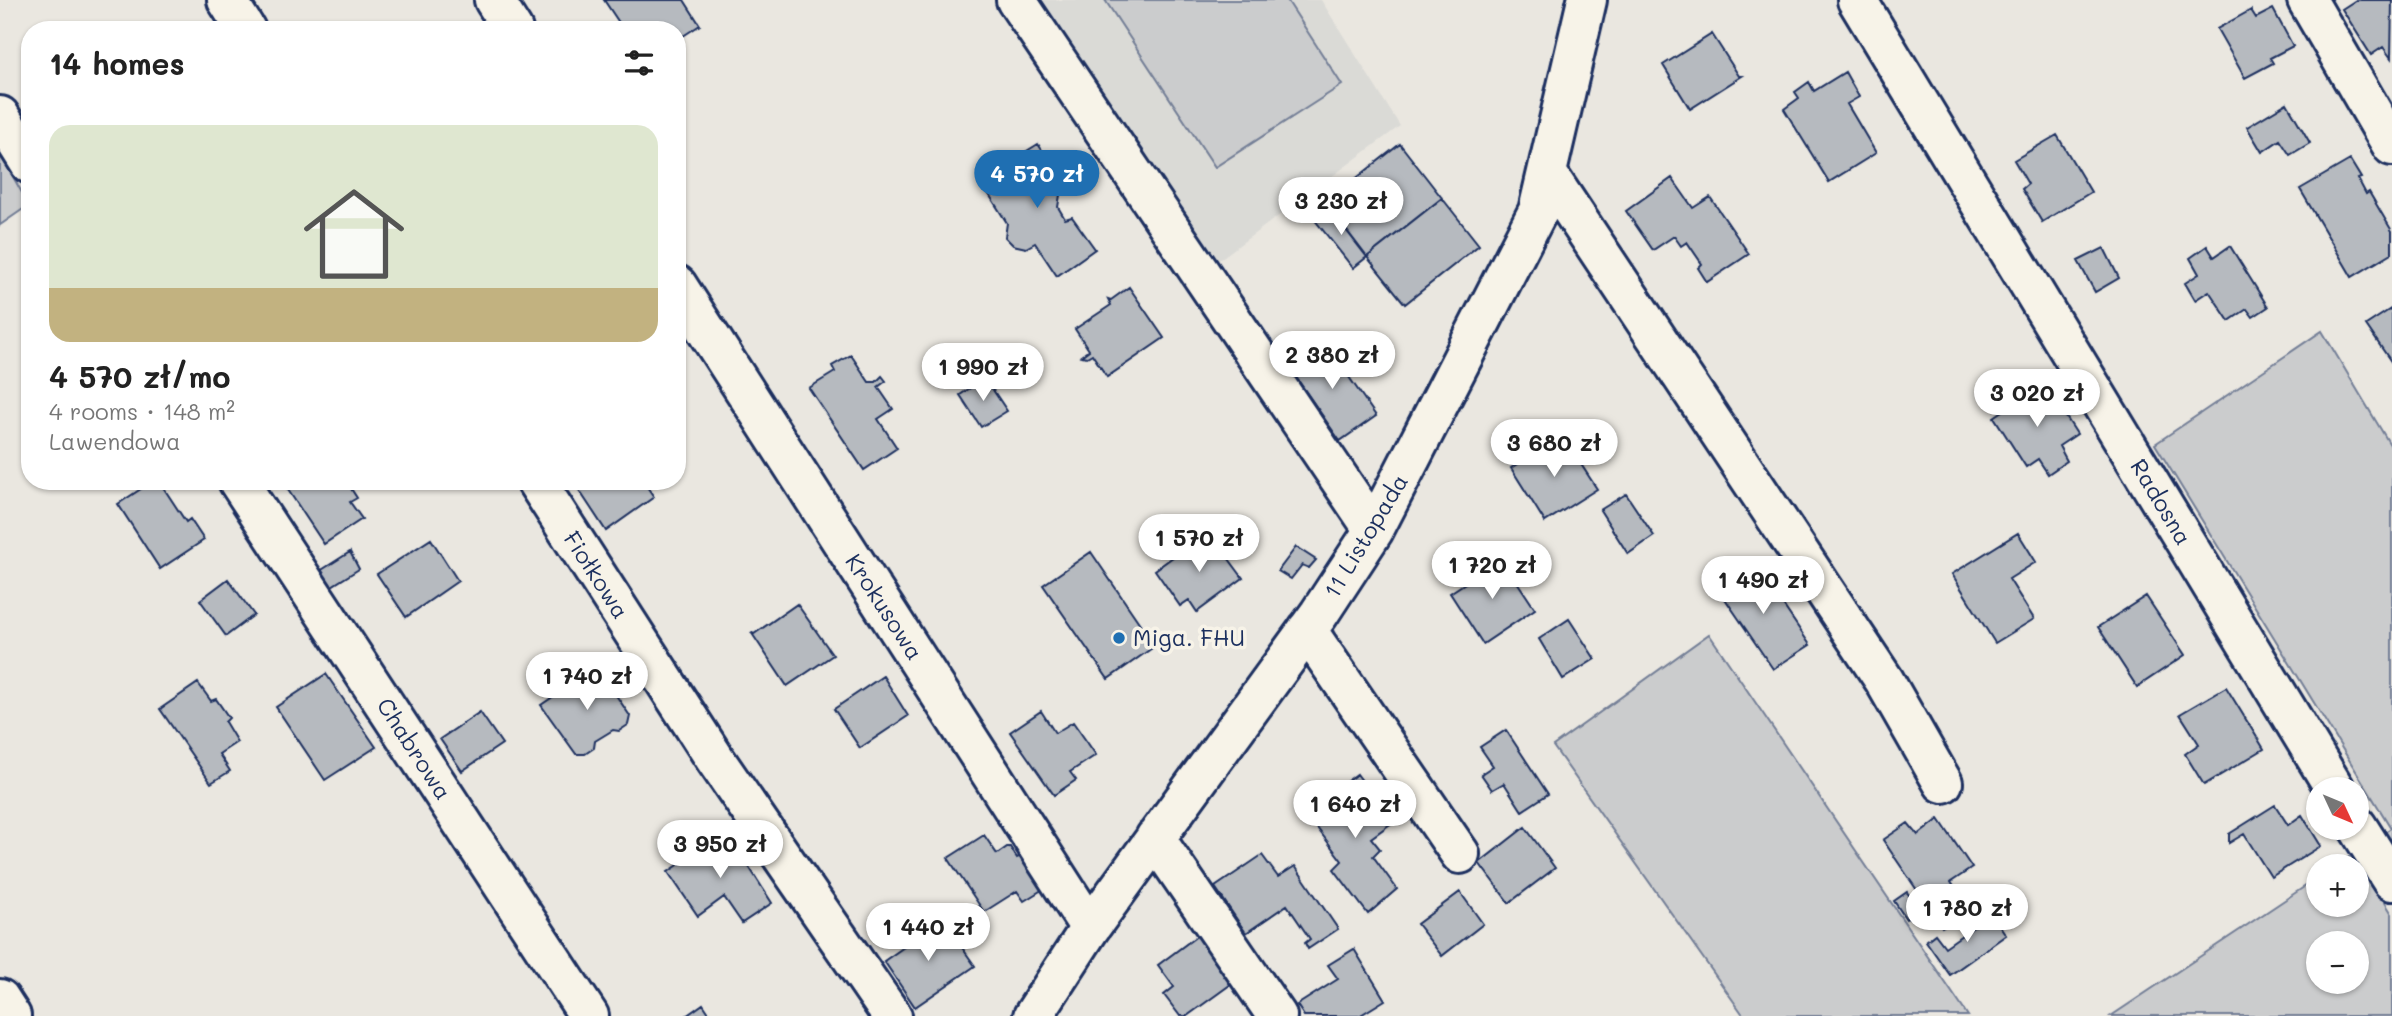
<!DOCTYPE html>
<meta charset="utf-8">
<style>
body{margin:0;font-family:Mali,sans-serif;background:#f6f6f6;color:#222;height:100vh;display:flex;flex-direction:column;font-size:26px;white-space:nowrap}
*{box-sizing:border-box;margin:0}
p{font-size:23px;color:#767676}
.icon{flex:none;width:38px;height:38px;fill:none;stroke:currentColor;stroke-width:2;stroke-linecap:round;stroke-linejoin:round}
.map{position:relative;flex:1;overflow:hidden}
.drawer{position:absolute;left:21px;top:21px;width:665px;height:469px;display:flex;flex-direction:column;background:#fff;border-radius:28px;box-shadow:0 2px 5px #0004}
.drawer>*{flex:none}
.needle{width:46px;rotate:134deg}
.fabs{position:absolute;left:2306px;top:777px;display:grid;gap:14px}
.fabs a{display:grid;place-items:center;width:63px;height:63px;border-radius:50%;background:#fff;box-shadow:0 2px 5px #0004;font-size:35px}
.price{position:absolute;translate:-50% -60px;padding:0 16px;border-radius:24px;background:#fff;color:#222;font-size:23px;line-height:46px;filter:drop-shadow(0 2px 4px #0008)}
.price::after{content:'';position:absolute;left:50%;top:42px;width:21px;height:16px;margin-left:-10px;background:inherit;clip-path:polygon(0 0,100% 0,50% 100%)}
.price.active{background:#1f6fb2;color:#fff}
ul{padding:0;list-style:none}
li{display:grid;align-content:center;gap:14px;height:371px;padding:0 28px}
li+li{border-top:2px solid #e0e0e0}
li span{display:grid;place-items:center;height:217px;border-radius:21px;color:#555}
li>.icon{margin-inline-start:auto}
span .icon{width:126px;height:126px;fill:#fffc;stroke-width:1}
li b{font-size:30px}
h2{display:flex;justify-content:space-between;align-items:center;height:84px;padding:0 28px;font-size:30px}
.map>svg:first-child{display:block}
.built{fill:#dadad6}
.green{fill:#cbcccd;stroke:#737e96;stroke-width:2;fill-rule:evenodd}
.building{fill:#b6babf;stroke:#1b2f5e;stroke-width:2}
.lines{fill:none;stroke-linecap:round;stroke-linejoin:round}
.minor-casing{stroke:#1b2f5e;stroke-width:44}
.minor{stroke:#f7f3e8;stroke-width:38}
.poi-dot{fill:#1f6fb2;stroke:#f7f3e8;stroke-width:2.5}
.labels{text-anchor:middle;stroke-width:7;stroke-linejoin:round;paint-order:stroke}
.street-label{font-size:23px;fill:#1b2f5e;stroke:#f7f3e8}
.poi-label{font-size:23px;fill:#1b2f5e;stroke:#f7f3e8;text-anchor:start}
</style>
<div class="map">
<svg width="2392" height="1016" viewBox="0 0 2392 1016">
<rect width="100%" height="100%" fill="#eae7e0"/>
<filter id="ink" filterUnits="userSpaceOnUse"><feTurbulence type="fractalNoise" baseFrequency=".0143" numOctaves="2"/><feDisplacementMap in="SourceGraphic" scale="14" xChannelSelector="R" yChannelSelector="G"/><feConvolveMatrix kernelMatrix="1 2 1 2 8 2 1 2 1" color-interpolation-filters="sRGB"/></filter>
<g filter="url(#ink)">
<path class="built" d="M1038,0h283l79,126 -188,139z"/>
<path class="green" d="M1105,0h182l55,85 -127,82z
M0,154l29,51 -29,20z
M2322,331l70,117v413l-15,-24 14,-9 -236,-384z
M1709,634l259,382h-224l-191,-270z
M2355,853l37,61v102h-281l208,-139v28h38v-39h-22zM2319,943h38v39h-38z"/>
<path class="building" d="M604,0h80l16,25 -23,15v-10h-53z
M2356,0h36l-1,58 -8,-11 -12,8 -29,-46z
M2273,9l20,37 -23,12 3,5 -28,15 -28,-49 34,-19 5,8z
M1712,34l27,42h3l-52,33 -27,-44z
M1845,72l14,25 -12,7 29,49 -47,29 -45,-73 15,-11 -4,-6 14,-10 5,9z
M2287,103l23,40 -20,12 -10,-15 -18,12 -15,-25z
M2057,135l34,57 -49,30 -20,-33 6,-5 -14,-24z
M1038,144l26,39 -7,7 3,5 -2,12 7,12 7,-2 23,32 -38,27 -22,-33 -9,5 -13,-3 -8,-8 2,-14 -27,-43z
M1400,144l42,54 -75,59 -42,-54z
M2350,160l11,18 -3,1 8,15 3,-2 23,39v22l-40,24 -52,-88z
M1672,178l21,30 17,-11 39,57 -42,28 -9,-14 4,-4 -15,-22 -6,4 -7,-10 -21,14 -27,-39z
M1442,198l37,47 -74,59 -38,-47z
M1329,207l38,50 -14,11 -39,-49z
M2207,246l7,11 16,-11 38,61 -15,10 -6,-8 -18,12 -20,-30 -14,9 -10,-17 14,-9 -9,-16z
M2104,248l15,30 -24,14 -17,-31z
M1129,287l35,51 -57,39 -15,-23 -5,3 -6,-1 8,-6 -14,-21 36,-24 -3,-6 3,1z
M2392,308v55l-26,-38z
M1324,341l52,75 -36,25 -52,-75z
M851,355l18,27h7l6,-6 4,5 -8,6 15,22 -15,10 19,29 -33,22 -55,-82 26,-16 -3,-6z
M985,378l22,33 -26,16 -21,-32z
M2044,383l33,51 -18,12 8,15 -19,13 -10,-15 -12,8 -32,-50z
M1562,435l35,54 -52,33 -34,-54z
M153,481h6l27,41 4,-3 14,21 -44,29 -42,-65z
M287,481h59l11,17 -7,4 12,17 -38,25 -40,-60z
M586,481h57l11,16 -48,34 -29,-44z
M1626,494l28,42 -26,18 -28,-44z
M2018,533l18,29 -27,17 25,40 -39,24 -43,-69z
M1212,536l31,42 -46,34 -8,-12 -9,6 -25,-36 33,-24 5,4z
M431,539l27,42 -52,36 -29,-43z
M1296,547l20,13 -7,8 -7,-3 -11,14 -13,-8z
M350,552l9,17 -29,18 -10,-16z
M1091,552l64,94 -47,33 -65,-94z
M1502,559l33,50 -52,35 -33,-51z
M1754,562l56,83 -37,24 -56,-82z
M228,579l26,36 -28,21 -26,-36z
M2146,596l39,59 -48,32 -39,-60z
M797,604l36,51 -46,31 -36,-54 3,2z
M1569,619l26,40 -32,20 -24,-40z
M597,667l33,49 -2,9 -9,6 -6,-1 -18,11 -1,7 -9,6h-9l-35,-49z
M326,674l50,73 -51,33 -49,-73z
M883,676l25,40 -48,32 -26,-39z
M198,683l13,18 5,-2 13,19 -4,4 12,20 -18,12 11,17 -19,12 -51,-74z
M2226,687l38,62 -60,36 -19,-31 14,-10 -19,-30z
M1041,711l14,22 18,-11 23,33 -26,17 6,8 -22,15 -44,-63z
M480,712l22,32 -40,27 -22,-32z
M1506,730l42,64 -26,17 -18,-28 -12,7 -11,-16 12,-8 -13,-19z
M1357,774l36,48 -22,16 9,11 -7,7 24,33 -29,25 -34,-45 8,-8 -37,-49z
M2275,805l13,20 14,-10 19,31 -50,31 -27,-43 -15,9v-9z
M1939,819l33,49 -21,14 7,11 -13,9 11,16 -14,9 -59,-87 25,-17 10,12z
M1525,827l30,41 -46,35 -30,-40z
M727,832l45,71 -30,20 -18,-26 -26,19 -30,-44z
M984,835l13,19 10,-7h3l7,11 6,-3 22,33 -21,13 -7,-10 -33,21 -36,-54z
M1262,855l16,22 17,-11 43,63 -30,20 -3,-6 5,-4 -23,-34 -41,28 -31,-46z
M1460,892l23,32 -41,32 -25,-32z
M1907,892l12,19 -13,8 -12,-18z
M1992,914l14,21 -56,40 -24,-34 9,-7 10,13z
M944,922l31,44 -60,41 -31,-46 20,-14v-11l12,-8 11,4z
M1201,933l33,49 -47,34h-7l-16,-21 10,-8 -16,-22z
M1354,949l31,51 -26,16h-55l-7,-11 41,-26 -10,-14z
M703,1004l8,12h-25z"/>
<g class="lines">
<defs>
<path id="minor" d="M227,0l19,30
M494,0l19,30
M1016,0l358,530
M1857,0l478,789
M2307,0l85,146
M0,116l30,48
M1547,173l337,507 59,103
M677,285l413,643
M238,481l351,535
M536,481l179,278 177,257
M1307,630l153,224
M2357,826l35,55
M1155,838l122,178
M0,999l11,17
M1033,1016l57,-88 229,-314 55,-84 164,-319 49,-211"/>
</defs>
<use href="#minor" class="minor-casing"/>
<use href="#minor" class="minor"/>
</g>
</g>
<circle class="poi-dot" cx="1119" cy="638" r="7"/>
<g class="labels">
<g class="street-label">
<text transform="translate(2161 502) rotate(59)" y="8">Radosna</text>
<text transform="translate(1366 536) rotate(-59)" y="8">11 Listopada</text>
<text transform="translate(596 575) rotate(57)" y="8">Fiołkowa</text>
<text transform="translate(884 607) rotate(57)" y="8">Krokusowa</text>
<text transform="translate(414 749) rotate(57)" y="8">Chabrowa</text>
</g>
<g class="poi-label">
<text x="1133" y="646">Miga. FHU</text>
</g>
</g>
</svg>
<div class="fabs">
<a><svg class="needle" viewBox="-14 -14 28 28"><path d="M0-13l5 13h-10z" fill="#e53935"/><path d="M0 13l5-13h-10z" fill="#767676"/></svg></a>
<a>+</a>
<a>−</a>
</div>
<b class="price active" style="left:1037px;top:210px">4 570 zł</b>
<b class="price" style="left:1341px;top:237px">3 230 zł</b>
<b class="price" style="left:1332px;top:391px">2 380 zł</b>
<b class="price" style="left:983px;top:403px">1 990 zł</b>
<b class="price" style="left:2037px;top:429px">3 020 zł</b>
<b class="price" style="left:1554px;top:479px">3 680 zł</b>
<b class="price" style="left:1199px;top:574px">1 570 zł</b>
<b class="price" style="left:1492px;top:601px">1 720 zł</b>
<b class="price" style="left:1763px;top:616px">1 490 zł</b>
<b class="price" style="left:587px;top:712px">1 740 zł</b>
<b class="price" style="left:1355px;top:840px">1 640 zł</b>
<b class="price" style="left:720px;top:880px">3 950 zł</b>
<b class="price" style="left:1967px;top:944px">1 780 zł</b>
<b class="price" style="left:928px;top:963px">1 440 zł</b>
<section class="drawer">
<h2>14 homes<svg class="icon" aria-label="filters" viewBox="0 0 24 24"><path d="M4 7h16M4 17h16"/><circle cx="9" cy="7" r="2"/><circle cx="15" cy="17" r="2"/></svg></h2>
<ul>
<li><span style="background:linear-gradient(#dfe7d0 75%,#c2b280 0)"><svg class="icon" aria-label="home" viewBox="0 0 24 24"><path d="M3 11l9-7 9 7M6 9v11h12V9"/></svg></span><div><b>4 570 zł/mo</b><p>4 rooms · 148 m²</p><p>Lawendowa</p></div></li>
</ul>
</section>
</div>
